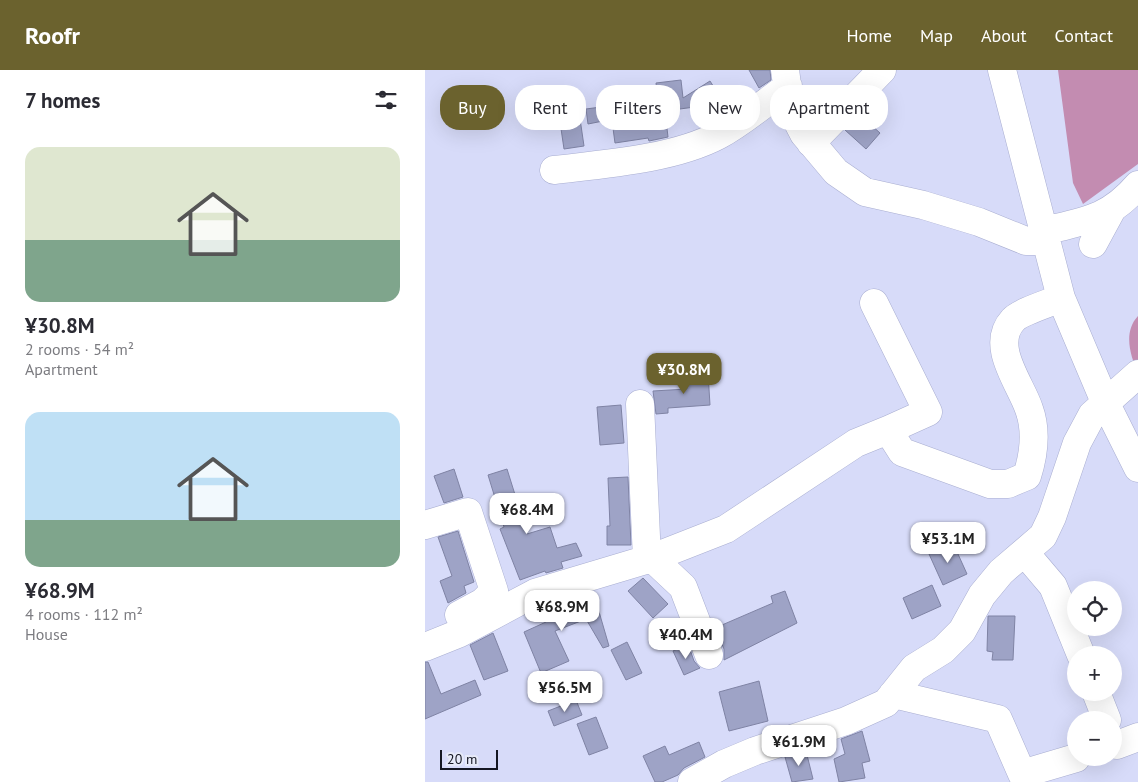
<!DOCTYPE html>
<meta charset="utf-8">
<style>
body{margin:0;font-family:"PT Sans",sans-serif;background:#f2f2f3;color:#2b2b33;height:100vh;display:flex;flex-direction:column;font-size:19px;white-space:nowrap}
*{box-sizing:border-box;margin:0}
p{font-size:16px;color:#7c7c81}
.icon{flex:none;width:28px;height:28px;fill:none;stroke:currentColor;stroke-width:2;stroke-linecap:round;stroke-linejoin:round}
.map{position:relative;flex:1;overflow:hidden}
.details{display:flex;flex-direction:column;background:#fff;width:425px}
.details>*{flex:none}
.hud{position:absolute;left:15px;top:15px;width:475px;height:45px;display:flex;gap:10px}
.controls{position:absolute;left:642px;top:511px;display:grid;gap:10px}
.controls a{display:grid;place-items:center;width:55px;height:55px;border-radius:50%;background:#fff;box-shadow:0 5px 20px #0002;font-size:25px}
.scale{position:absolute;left:15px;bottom:12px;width:58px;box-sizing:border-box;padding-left:5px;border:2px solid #151723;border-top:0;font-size:14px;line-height:18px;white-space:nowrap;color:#151723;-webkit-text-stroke:4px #e7eaf9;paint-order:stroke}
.price{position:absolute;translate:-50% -42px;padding:0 11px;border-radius:10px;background:#fff;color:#222;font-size:16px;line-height:32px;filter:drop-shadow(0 1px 2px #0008)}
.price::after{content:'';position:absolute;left:50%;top:30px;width:15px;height:11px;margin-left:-8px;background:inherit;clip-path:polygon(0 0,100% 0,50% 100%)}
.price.current{background:#6b622e;color:#fff}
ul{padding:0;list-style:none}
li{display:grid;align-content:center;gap:10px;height:265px;padding:0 25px}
li span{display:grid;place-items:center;height:155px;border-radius:15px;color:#555}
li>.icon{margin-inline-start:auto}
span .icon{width:90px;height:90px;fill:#fffc;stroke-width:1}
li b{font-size:21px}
h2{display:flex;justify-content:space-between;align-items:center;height:60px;padding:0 25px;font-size:21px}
.pill{padding:0 18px;border-radius:20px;background:#fff;box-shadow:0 5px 20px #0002;font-size:18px;line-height:45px}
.pill.current{background:#6b622e;color:#fff}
header{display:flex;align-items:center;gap:30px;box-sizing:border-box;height:70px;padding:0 25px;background:#6b622e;color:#fff}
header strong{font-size:24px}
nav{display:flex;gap:28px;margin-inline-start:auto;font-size:18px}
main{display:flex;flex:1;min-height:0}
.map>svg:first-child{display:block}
.forest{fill:#c38cb1}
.building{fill:#9ea3c6;stroke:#7f83a4}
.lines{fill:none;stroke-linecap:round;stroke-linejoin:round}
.minor-casing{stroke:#a9aed1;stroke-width:29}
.minor{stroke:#fff;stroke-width:28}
</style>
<header>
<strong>Roofr</strong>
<nav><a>Home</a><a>Map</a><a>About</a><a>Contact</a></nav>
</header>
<main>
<section class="details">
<h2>7 homes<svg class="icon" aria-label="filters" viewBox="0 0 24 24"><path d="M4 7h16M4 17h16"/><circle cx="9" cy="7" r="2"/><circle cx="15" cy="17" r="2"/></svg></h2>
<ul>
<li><span style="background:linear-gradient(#dfe7d0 60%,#7fa58c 0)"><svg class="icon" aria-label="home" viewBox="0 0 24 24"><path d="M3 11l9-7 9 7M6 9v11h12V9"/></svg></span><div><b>¥30.8M</b><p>2 rooms · 54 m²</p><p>Apartment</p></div></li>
<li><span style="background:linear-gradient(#bfe0f5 70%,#7fa58c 0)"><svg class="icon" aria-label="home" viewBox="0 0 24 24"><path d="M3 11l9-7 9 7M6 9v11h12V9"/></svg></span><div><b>¥68.9M</b><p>4 rooms · 112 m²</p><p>House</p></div></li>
</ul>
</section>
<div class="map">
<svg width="713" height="712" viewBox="0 0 713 712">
<rect width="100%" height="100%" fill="#d7dbf9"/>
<path class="forest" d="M633,0h80v94l-55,40 -10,-21z
M713,246v57c-8,-18 -15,-41 0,-57z"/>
<path class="building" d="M324,0h21l1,10 -12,8z
M256,10l2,18 27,-17 19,30 -17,10 -10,-15 -37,5 3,26 -19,4 -1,-3 -33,5 -5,-37 48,-6 -2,-17z
M176,37l2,14 -15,3 -2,-15z
M154,42l5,34 -20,3 -5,-34z
M435,45l20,18 -14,16 -21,-19z
M283,303l2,32 -42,3v5l-12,1 -3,-23 34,-2 -1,-14z
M196,335l3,38 -24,2 -3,-38z
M29,399l9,28 -19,6 -10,-27z
M82,399l10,32 -2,1 12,32 23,-7 7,21 19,-5 6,13 -21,6 2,6 -17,5 -1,-2 -25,9 -20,-51 4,-2 -16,-52z
M203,407l3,68h-24v-19h3l-2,-48z
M33,461l16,51 -10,4 2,7 -18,10 -8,-22 12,-5 -14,-39z
M528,473l14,31 -24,11 -14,-31z
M218,508l25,26 -15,14 -25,-27z
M507,515l9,21 -29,13 -9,-21z
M360,521l12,32 -73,37v-11l-9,-21 58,-25 -2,-7z
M170,528l14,48 -6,2 -17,-29 -31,12 14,30 -28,12 -17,-41 22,-10 -5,-14 23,-7 4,9z
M563,546h27l-2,44h-21l1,-8 -6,-1z
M68,563l15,38 -24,9 -14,-35z
M202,572l15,31 -16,7 -15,-30z
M263,574l6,17 6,7 -16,7 -11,-24z
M0,592h3l13,32 34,-14 6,15 -56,24z
M334,611l9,40 -39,10 -10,-39z
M151,630l6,15 -28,11 -6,-15z
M171,647l12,31 -19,7 -12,-31z
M437,661l8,30 -8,2 3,15 -26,4 -5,-23 11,-5 -4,-15z
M274,672l6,15 -21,11 -6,7 -16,7h-7l-12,-26 22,-10 4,9z
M381,681l7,28 -21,3 -7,-25z"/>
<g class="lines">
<defs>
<path id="minor" d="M360,0l5,37 14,27 32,38 29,20 58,13 56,17 47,19h20
M577,0l59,228 44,104 33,66
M386,73l71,-73
M129,100c51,-6 120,-11 165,-35 24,-13 47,-33 69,-49
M618,161c42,-10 66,-12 95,-46
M668,174l19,-35
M449,233l54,109 -40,18
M215,334l7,155
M0,455l43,-13 26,79 -11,11 -24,13
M600,483l28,33 28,69
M227,488l31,29 26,68
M0,577l35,-14 75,-40 117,-35 74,-29 130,-86 32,-13 14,22 88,32h18l19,-8c7,-22 10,-45 2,-67 -8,-25 -40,-63 -16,-89 7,-8 37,-17 48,-22
M671,622l11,28
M468,624l105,25 24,55 54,-16
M692,675l21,-8
M267,712l32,-18 31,-13 91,-30 40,-18 28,-35 29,-18 19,-19 20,-36 19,-23 42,-36 9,-19 25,-74 15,-28 46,-41"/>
</defs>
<use href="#minor" class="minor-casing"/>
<use href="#minor" class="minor"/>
</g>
</svg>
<div class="controls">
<a><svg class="icon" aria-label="locate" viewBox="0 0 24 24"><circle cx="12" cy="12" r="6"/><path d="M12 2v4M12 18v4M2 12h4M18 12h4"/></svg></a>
<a>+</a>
<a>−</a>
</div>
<div class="scale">20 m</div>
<b class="price current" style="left:259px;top:325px">¥30.8M</b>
<b class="price" style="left:102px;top:465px">¥68.4M</b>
<b class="price" style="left:523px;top:494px">¥53.1M</b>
<b class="price" style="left:137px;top:562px">¥68.9M</b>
<b class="price" style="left:261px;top:590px">¥40.4M</b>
<b class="price" style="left:140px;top:643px">¥56.5M</b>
<b class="price" style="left:374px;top:697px">¥61.9M</b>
<div class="hud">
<a class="pill current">Buy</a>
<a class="pill">Rent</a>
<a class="pill">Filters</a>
<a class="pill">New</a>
<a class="pill">Apartment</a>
</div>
</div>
</main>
